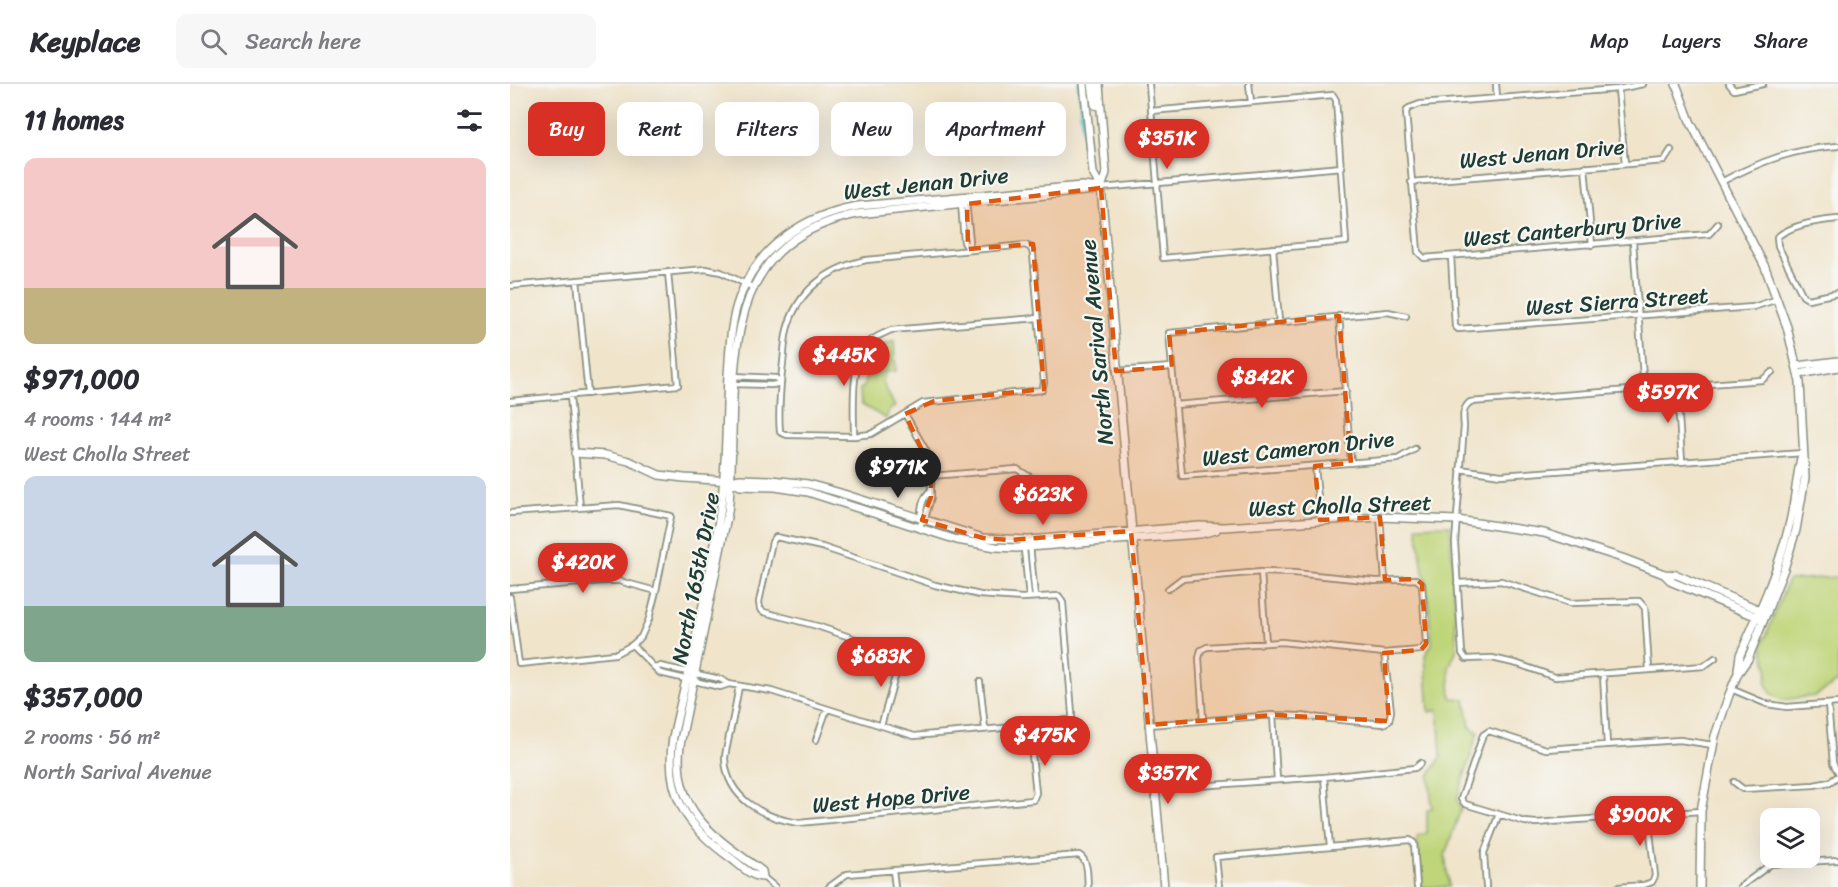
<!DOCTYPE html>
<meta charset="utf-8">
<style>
body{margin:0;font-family:Sriracha,sans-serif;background:#f7f7f7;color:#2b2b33;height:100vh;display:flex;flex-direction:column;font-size:22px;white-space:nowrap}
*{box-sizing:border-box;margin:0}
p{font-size:20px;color:#7c7c81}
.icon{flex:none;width:33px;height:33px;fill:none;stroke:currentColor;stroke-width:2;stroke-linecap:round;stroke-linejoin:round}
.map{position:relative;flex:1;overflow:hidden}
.panel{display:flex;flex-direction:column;background:#fff;width:510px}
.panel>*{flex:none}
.top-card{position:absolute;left:18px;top:18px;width:570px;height:54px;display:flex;gap:12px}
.fabs{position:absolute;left:1250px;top:724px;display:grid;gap:12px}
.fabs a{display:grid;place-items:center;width:60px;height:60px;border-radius:12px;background:#fff;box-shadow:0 6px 24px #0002;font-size:30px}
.price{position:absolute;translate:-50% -51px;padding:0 14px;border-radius:21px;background:#d93025;color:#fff;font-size:20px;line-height:39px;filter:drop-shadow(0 2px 3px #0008)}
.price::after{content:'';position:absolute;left:50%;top:36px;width:18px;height:14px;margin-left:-9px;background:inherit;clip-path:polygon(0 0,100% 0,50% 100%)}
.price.current{background:#222;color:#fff}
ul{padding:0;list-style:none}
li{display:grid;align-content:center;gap:12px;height:318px;padding:0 24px}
li span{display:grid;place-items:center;height:186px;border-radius:12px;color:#555}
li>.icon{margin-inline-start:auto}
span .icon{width:108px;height:108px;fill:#fffc;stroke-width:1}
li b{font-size:26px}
h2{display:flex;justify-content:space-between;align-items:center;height:72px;padding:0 24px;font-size:26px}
.pill{padding:0 21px;border-radius:12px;background:#fff;box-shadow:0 6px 24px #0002;font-size:21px;line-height:54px}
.pill.current{background:#d93025;color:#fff}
header{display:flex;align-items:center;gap:36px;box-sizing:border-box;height:84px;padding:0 30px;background:#fff;border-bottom:2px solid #e1e1e2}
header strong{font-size:28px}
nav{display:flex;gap:33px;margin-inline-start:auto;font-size:21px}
.search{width:420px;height:54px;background:#f7f7f7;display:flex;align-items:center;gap:15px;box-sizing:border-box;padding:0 21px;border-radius:12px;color:#7c7c81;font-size:22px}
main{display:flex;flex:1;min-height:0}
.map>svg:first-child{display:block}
.green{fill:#bfd579;stroke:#6f8956;stroke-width:1.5}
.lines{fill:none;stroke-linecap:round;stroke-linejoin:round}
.canal{stroke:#55c1ce;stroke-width:6}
.street-casing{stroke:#889080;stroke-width:8}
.secondary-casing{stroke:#889080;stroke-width:10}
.street{stroke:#fff;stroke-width:4.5}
.secondary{stroke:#fff;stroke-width:7}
.marked{fill:#de580e;fill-opacity:0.2;stroke:#de580e;stroke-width:4.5;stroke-dasharray:12 8;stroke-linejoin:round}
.labels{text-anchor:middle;stroke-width:4.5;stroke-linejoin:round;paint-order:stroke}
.street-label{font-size:22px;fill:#1f3d34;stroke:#f6f6f2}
</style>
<header>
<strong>Keyplace</strong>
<div class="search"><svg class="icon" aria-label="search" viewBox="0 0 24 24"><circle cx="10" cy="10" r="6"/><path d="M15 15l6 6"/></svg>Search here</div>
<nav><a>Map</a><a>Layers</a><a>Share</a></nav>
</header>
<main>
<section class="panel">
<h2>11 homes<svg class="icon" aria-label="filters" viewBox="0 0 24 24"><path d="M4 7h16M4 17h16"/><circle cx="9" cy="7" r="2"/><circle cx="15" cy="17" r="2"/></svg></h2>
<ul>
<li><span style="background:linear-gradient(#f6c9c9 70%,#c2b280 0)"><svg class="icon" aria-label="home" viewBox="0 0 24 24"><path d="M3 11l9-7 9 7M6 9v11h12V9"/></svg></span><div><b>$971,000</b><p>4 rooms · 144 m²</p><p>West Cholla Street</p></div></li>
<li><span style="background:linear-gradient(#c9d6e8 70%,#7fa58c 0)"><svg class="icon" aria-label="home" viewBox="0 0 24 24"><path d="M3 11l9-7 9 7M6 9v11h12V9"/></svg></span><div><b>$357,000</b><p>2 rooms · 56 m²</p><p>North Sarival Avenue</p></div></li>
</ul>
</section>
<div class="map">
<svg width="1328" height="803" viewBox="0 0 1328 803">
<rect width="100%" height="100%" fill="#f6f6f2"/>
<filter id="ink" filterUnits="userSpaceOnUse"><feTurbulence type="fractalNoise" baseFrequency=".0167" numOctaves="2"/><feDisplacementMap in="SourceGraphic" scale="12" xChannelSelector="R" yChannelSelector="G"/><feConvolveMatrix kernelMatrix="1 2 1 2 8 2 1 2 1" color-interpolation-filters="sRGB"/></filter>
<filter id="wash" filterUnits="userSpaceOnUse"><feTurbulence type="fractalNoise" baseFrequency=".008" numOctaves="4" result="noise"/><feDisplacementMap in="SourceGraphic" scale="24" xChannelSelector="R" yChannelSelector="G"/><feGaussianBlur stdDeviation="1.35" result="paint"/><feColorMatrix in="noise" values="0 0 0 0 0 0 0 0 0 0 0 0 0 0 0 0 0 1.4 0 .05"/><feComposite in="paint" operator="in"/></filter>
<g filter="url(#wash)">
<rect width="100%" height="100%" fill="#f0e4cb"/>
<path class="green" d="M384,257l2,30 -11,1 -2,11 12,24 -6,3 -3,9 -25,-15 -1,-15 4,-2 3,-18 -5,-4 10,-16z
M940,441l7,124 -8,18 2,31 14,1 5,28 8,5 -21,67 4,10 -16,46 4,32h-27l-5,-50 10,-4v-23l5,-2 -3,-32 12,-19 -3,-47 -9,2 -4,-57 7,-11 -6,-66 -3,-6 -6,-46z
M1328,493v105l-23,14 -34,4 -10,-7 -5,-9 2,-16 -6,-22 26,-66z"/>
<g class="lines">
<path class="canal" d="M570,0l5,60"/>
</g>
</g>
<g filter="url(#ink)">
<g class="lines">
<defs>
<path id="street" d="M639,0l14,174 183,-16 -10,-142 -3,-5 -182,16
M739,0l2,18
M986,0l1,14
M1133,0l-25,5 -198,15 -11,4 -3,4 12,140 6,6 285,-24 9,-10
M1219,0l5,6 29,-6
M1108,5l7,75
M1075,83l7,78
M901,98l253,-21 7,-11
M1211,98c40,-21 72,-33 117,-36
M591,104l241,-21
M451,118l3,40 4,7
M456,118l4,39 -2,8
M1328,135c-20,2 -45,5 -61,18l1,9 25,50 5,3 30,-6
M1123,157l11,149
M516,161l5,3 2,6 11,129 -2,7 -119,13 -52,31 -17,2 -67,-1 -7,-3c-2,-20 0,-41 2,-61 2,-13 2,-28 5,-41 10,-39 41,-62 79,-70z
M763,164l6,74
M941,172l4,70 3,3 295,-22 25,-8
M67,196l11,114
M0,202l196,-17 15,3 31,15
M829,232l12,147
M896,232l-18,-4 -219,21 13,143 216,-17 17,-10
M606,287l56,-4
M222,292l44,2 5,5
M223,300l39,1 9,-2
M1167,303l5,74
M60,312l10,111
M0,317l168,-16 -10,-113
M665,321l171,-14
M395,330l23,40 3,15v28l-5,18 -7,12
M344,352c0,-24 -4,-72 13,-92 6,-7 16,-10 24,-14l147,-12
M805,382l5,54
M950,385l41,6 302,-22
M421,392l86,-7 13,8
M0,429l109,-8 52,11 -15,75 -7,28 -8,18 -9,8 -17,9 -96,10 -9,-67
M870,433l5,63
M412,436c-3,-9 1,-23 8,-29
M513,456l6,57
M520,461l5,52
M751,488l5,71
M947,499l44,-2 69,22 69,-2 6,7 4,62
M0,505l92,-8h17l37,10
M658,505l13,-10 80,-7 33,1 81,8 41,-2 6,5 4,60 -5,6 -37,3 -102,-11 -75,5 -6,3 -2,8 4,62
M122,561l28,28 60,14 9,-3
M1205,574l-11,8 -149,11 -37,-13 -26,-6 -26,1 -4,-6 -7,-110 9,-117c-1,-10 -2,-17 6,-24l292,-22 10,-8
M145,584l5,-2 60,13 9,5 42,7 143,45 132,-12 26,-5v-6l-9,-110 -4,-7 -37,2 -42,-3 -45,-10 -113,-38 -46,-10 -4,5 -13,60 1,7 4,3 53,14 80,27v17l-16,56
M1093,591l4,70
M470,598l5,47
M229,602c-3,17 -6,34 -10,50 -1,8 -4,16 -4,23 2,40 39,59 74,64l234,-23 3,-7 -7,-67
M1221,605l36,15 20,3 51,-4
M1318,620l5,59 5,9
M763,631l4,65
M638,641l125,-10 27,1 83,8 6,-3 2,-10 -7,-58
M306,656l11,-31
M814,693l6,70
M673,697l15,5 126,-9 91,-9 6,-5
M1224,698l9,7 71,-4 16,-3 8,-6
M1191,727l-165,12 -11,-1 -60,-18 -4,-5 22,-64 6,-4 57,18 134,-9 33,5
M383,786l2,17
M253,793l12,10
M319,803l18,-13 232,-19c10,6 8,21 9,32
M709,803l-3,-30 194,-17 4,3 3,44
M976,803l-2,-34 15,-39
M1109,803l25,-2 8,-3 3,-6 -7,-61
M1230,803l31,-23 67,-4"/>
<path id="secondary" d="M574,0l9,89 8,15 63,699
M582,0l3,21 6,2
M589,0l7,89 -5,15
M1166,0l14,37 75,146 22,60 13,55 5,96 -9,52 -12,39 -36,90 -10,14 -9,22 -14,41 -14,75 -1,76
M1287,282l41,-5
M1289,290l39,-7
M65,369l30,2 24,6 30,14 25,3 47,3 9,-2 32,1 36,4 29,8 146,46 46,2 171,-14 24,1 156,-10 77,3 87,13 78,25 42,16 13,1 90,38
M221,397l9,5 35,1 33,5 149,48 39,7 20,1 115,-9 69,-5 16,-4
M1154,490l8,8 88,36
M1228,586l2,-15c19,-42 38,-84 49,-129 6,-23 7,-46 12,-68
M253,793c-11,0 -22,-11 -31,-18 -45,-32 -68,-64 -59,-122 17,-76 37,-153 48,-231 6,-43 5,-87 7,-131 2,-25 2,-52 11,-76 18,-52 66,-84 119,-93l224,-20 19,2
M253,793l-1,-6c-48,-34 -90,-60 -82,-126l48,-233c14,-117 -26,-266 129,-298l238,-24"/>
</defs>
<use href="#street" class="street-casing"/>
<use href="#secondary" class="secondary-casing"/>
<use href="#street" class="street"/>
<use href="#secondary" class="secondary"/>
</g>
</g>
<path class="marked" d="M591,104l15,183 56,-4 -3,-34 170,-17 12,147 -36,3 5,54 60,-3 5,63 31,-1 6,5 4,60 -5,6 -37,3 5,68 -116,-6 -125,10 -17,-194 -121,9 -27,-2 -61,-18 9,-23v-28l-26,-55 29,-13 110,-12 -11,-145 -65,5 -1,-45z"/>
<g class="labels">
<g class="street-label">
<text transform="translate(1032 69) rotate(-5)" y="8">West Jenan Drive</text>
<text transform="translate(416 99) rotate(-6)" y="8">West Jenan Drive</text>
<text transform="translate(1062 145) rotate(-5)" y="8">West Canterbury Drive</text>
<text transform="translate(1107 217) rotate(-4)" y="8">West Sierra Street</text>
<text transform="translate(586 258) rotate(-95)" y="8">North Sarival Avenue</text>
<text transform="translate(788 364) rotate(-6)" y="8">West Cameron Drive</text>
<text transform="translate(830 421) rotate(-2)" y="8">West Cholla Street</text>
<text transform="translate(185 494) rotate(-79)" y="8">North 165th Drive</text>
<text transform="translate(381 714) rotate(-5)" y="8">West Hope Drive</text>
</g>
</g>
</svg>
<div class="fabs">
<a><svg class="icon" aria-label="layers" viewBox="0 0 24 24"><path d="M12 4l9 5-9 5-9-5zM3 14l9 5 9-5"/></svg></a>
</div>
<b class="price" style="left:657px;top:86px">$351K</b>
<b class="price" style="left:334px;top:303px">$445K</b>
<b class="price" style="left:752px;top:325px">$842K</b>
<b class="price" style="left:1158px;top:340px">$597K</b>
<b class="price current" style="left:388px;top:415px">$971K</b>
<b class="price" style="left:533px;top:442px">$623K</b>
<b class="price" style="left:73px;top:510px">$420K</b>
<b class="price" style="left:371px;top:604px">$683K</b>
<b class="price" style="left:535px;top:683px">$475K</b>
<b class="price" style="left:658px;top:721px">$357K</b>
<b class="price" style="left:1130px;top:763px">$900K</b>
<div class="top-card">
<a class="pill current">Buy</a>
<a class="pill">Rent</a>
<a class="pill">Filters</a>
<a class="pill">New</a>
<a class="pill">Apartment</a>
</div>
</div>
</main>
